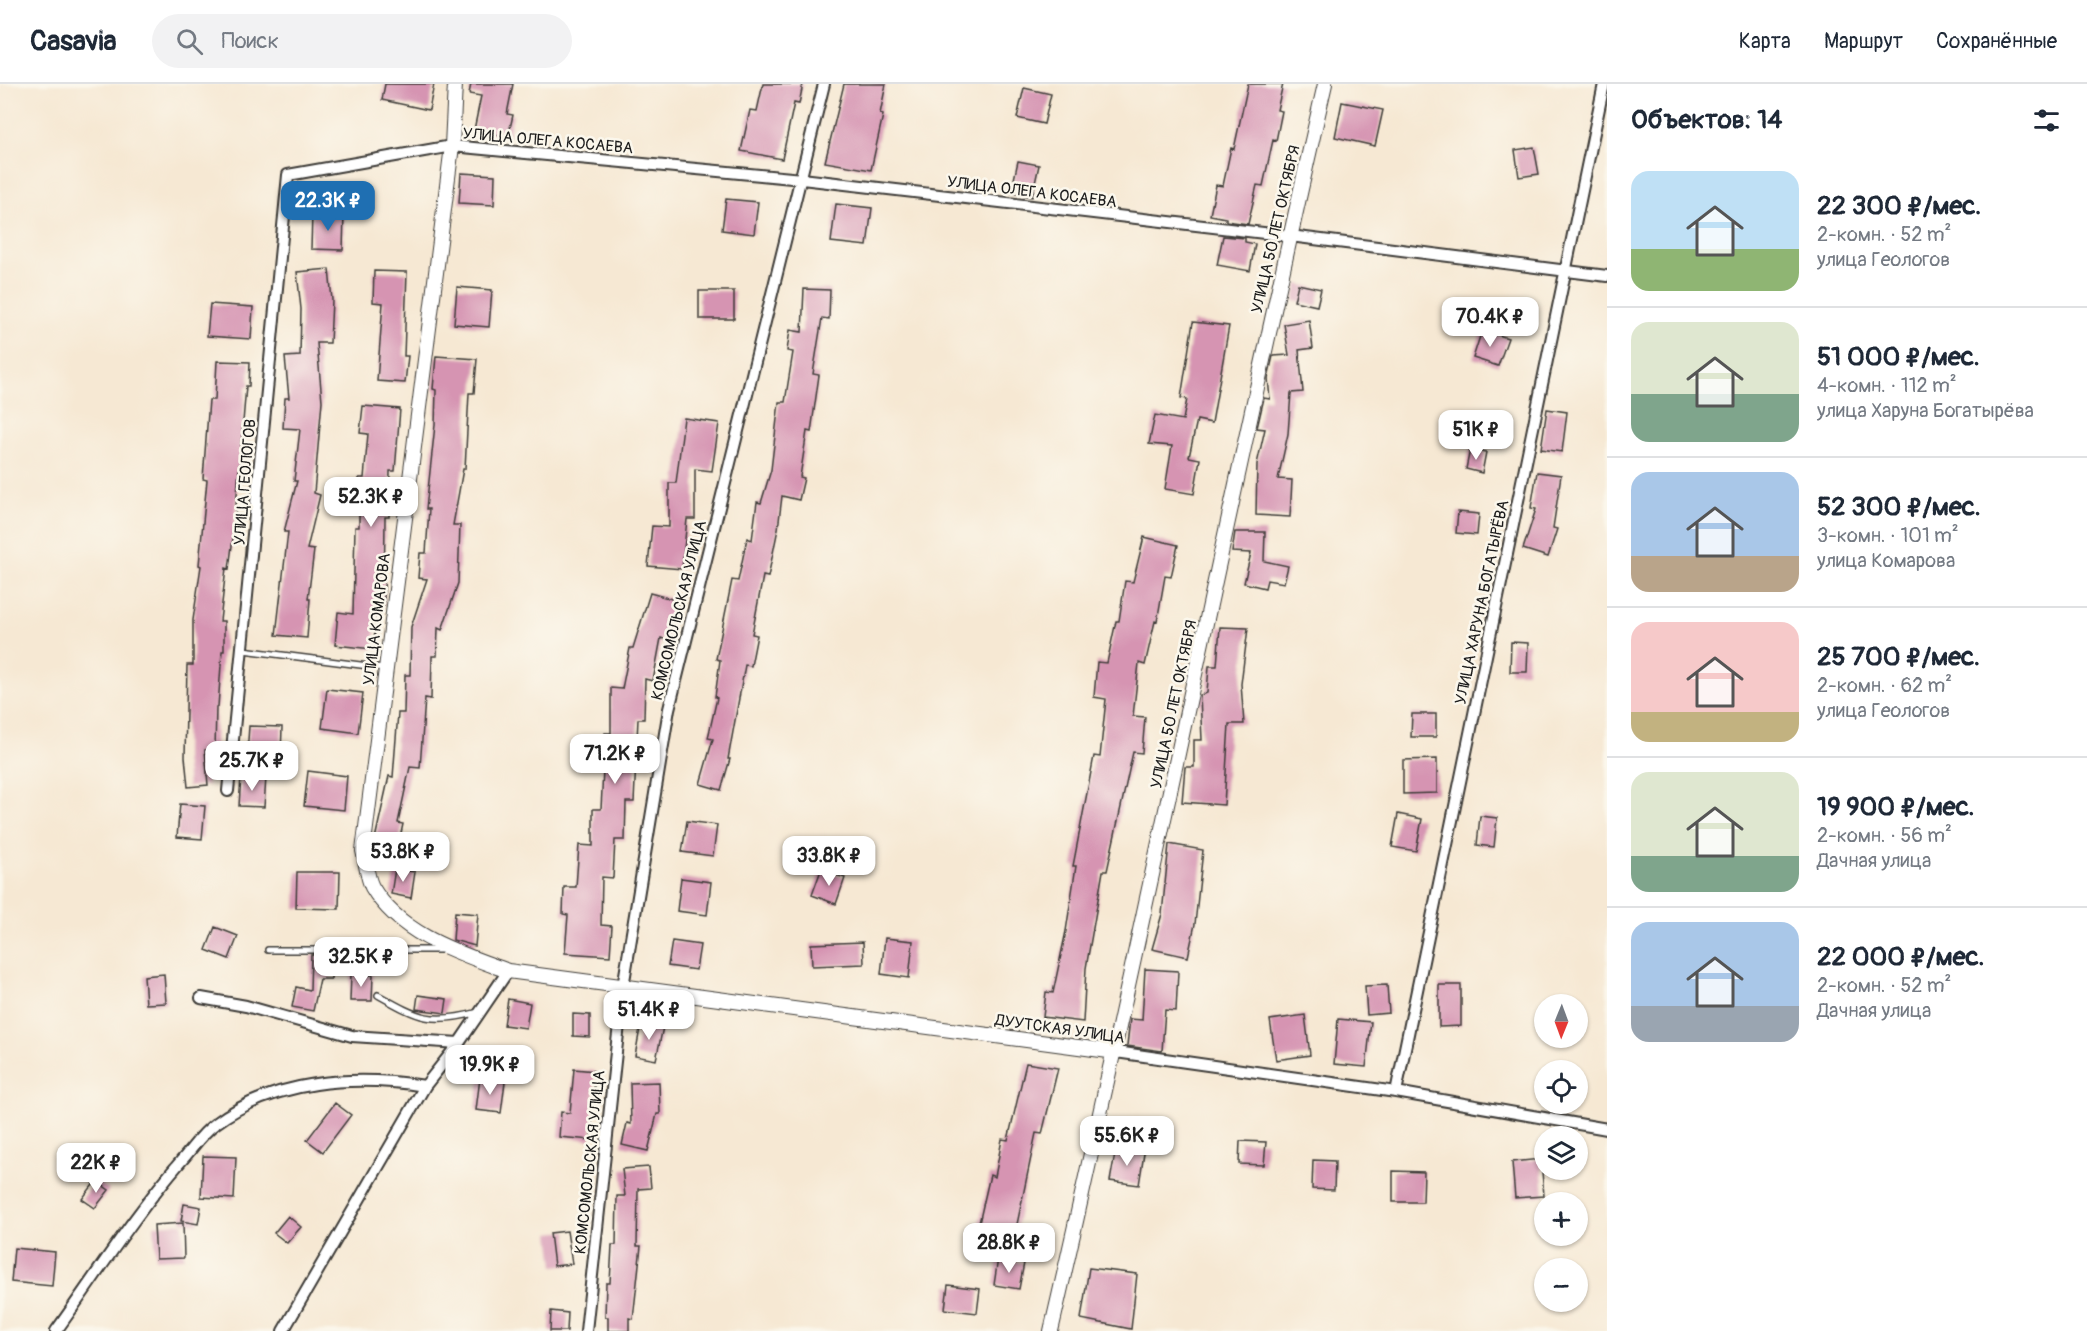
<!DOCTYPE html>
<html lang="ru">
<meta charset="utf-8">
<style>
body{margin:0;font-family:Pangolin,sans-serif;background:#f2f2f3;color:#1f2937;height:100vh;display:flex;flex-direction:column;font-size:22px;white-space:nowrap}
*{box-sizing:border-box;margin:0}
p{font-size:20px;color:#747a83}
.icon{flex:none;width:33px;height:33px;fill:none;stroke:currentColor;stroke-width:2;stroke-linecap:round;stroke-linejoin:round}
.map{position:relative;flex:1;overflow:hidden}
.drawer{display:flex;flex-direction:column;background:#fff;width:480px}
.drawer>*{flex:none}
.needle{width:39px;rotate:181deg}
.fabs{position:absolute;left:1534px;top:910px;display:grid;gap:12px}
.fabs a{display:grid;place-items:center;width:54px;height:54px;border-radius:50%;background:#fff;box-shadow:0 2px 4px #0004;font-size:30px}
.price{position:absolute;translate:-50% -51px;padding:0 14px;border-radius:12px;background:#fff;color:#222;font-size:20px;line-height:39px;filter:drop-shadow(0 2px 3px #0008)}
.price::after{content:'';position:absolute;left:50%;top:36px;width:18px;height:14px;margin-left:-9px;background:inherit;clip-path:polygon(0 0,100% 0,50% 100%)}
.price.current{background:#1f6fb2;color:#fff}
ul{padding:0;list-style:none}
li{display:flex;align-items:center;gap:18px;height:150px;padding:0 24px}
li+li{border-top:2px solid #e0e1e3}
li span{display:grid;place-items:center;flex:none;width:168px;height:120px;border-radius:18px;color:#555}
li>.icon{margin-inline-start:auto}
span .icon{width:72px;height:72px;fill:#fffc;stroke-width:1}
li b{font-size:26px}
h2{display:flex;justify-content:space-between;align-items:center;height:72px;padding:0 24px;font-size:26px}
header{display:flex;align-items:center;gap:36px;box-sizing:border-box;height:84px;padding:0 30px;background:#fff;border-bottom:2px solid #e0e1e3}
header strong{font-size:28px}
nav{display:flex;gap:33px;margin-inline-start:auto;font-size:21px}
.search{width:420px;height:54px;background:#f2f2f3;display:flex;align-items:center;gap:15px;box-sizing:border-box;padding:0 21px;border-radius:33px;color:#747a83;font-size:22px}
main{display:flex;flex:1;min-height:0}
.map>svg:first-child{display:block}
.building{fill:#d694b2}
.lines{fill:none;stroke-linecap:round;stroke-linejoin:round}
.service-casing{stroke:#3d3b37;stroke-width:8}
.minor-casing{stroke:#3d3b37;stroke-width:14}
.tertiary-casing{stroke:#3d3b37;stroke-width:16}
.service{stroke:#fff;stroke-width:5}
.minor{stroke:#fff;stroke-width:10}
.tertiary{stroke:#fff;stroke-width:14}
.labels{text-anchor:middle;stroke-width:5;stroke-linejoin:round;paint-order:stroke}
.street-label{font-size:16px;fill:#1c1c1c;stroke:#fbf7ec}
</style>
<header>
<strong>Casavia</strong>
<div class="search"><svg class="icon" aria-label="search" viewBox="0 0 24 24"><circle cx="10" cy="10" r="6"/><path d="M15 15l6 6"/></svg>Поиск</div>
<nav><a>Карта</a><a>Маршрут</a><a>Сохранённые</a></nav>
</header>
<main>
<div class="map">
<svg width="1607" height="1247" viewBox="0 0 1607 1247">
<rect width="100%" height="100%" fill="#fbf7ec"/>
<filter id="ink" filterUnits="userSpaceOnUse"><feTurbulence type="fractalNoise" baseFrequency=".0167" numOctaves="2"/><feDisplacementMap in="SourceGraphic" scale="12" xChannelSelector="R" yChannelSelector="G"/><feConvolveMatrix kernelMatrix="1 2 1 2 8 2 1 2 1" color-interpolation-filters="sRGB"/></filter>
<filter id="wash" filterUnits="userSpaceOnUse"><feTurbulence type="fractalNoise" baseFrequency=".008" numOctaves="4" result="noise"/><feDisplacementMap in="SourceGraphic" scale="24" xChannelSelector="R" yChannelSelector="G"/><feGaussianBlur stdDeviation="1.35" result="paint"/><feColorMatrix in="noise" values="0 0 0 0 0 0 0 0 0 0 0 0 0 0 0 0 0 1.4 0 .05"/><feComposite in="paint" operator="in"/></filter>
<g filter="url(#wash)">
<rect width="100%" height="100%" fill="#f6e8d3"/>
<g id="blocks">
<path class="building" d="M385,0h49l-5,26 -47,-10z
M471,0h42l-6,30 6,1 -5,22 -34,-7 7,-34 -12,-2z
M763,0h40l-4,20 -5,-1 -12,56 -41,-8 9,-41 7,1z
M844,0h42l-6,30 3,1 -12,55 -46,-8z
M1248,0h35l-6,26 5,1 -6,30 -3,-1 -10,46 -6,-1 -9,39 -22,-3v-3l-16,-3 6,-30 7,1 8,-38 3,1z
M1024,4l27,6 -7,30 -27,-6z
M1342,18l41,8 -8,36 -40,-9z
M1534,63l5,27 -20,3 -4,-27z
M1018,77l21,4 -7,32 -21,-4z
M461,89l34,2 -1,30 -35,-2z
M726,115l32,3 -4,32 -32,-4z
M836,120l36,4 -5,38 -36,-4z
M312,130h32l-1,36 -32,-1z
M1223,152l22,2v4l10,2 -5,27 -33,-6z
M329,185l3,31 -2,43h-13l5,58 -8,92 6,2 -13,54 7,1 -6,49h2l-3,39 -31,-3 12,-103h-4l13,-51h-3l6,-52 -17,-1 2,-30h4l-4,-41 15,-1 1,-47 -4,-37z
M374,187l33,1 -3,84h4l-3,27 -28,-2 6,-78 -10,-1z
M1298,200l23,5 -4,17 -23,-5z
M457,203l35,3 -3,37 -35,-3z
M804,205l26,1 -1,29 -7,-1 -9,56 6,1 -8,57 -4,-1 -7,46 4,1 -5,22 -17,-4 -4,33 -10,48 -5,-1 -11,58 5,1 -6,31 -6,-1 -17,94h2l-9,31 -21,-6 13,-45 -5,-1 9,-40 -2,-1 5,-37 -4,-1 16,-79 6,1 9,-43 5,2 5,-38 4,1 10,-33 8,-68h6l8,-50 -6,-1 3,-21 12,2z
M699,207h35v28h-35z
M210,220l43,3 -2,32 -44,-3z
M1309,236l4,28 -14,2 4,42 -12,1 -3,41 -10,45 14,1 -2,37 -34,-2 1,-51 8,-35 -8,-1 7,-30 6,1 -2,-21 5,-22 16,-1 -5,-31z
M1193,238l36,4 -17,97 -15,-3 -8,37 11,2 -6,35 -29,-5 7,-43 -23,-2 6,-29 28,5 4,-21 -6,-1z
M1482,246l26,8 -10,28 -25,-8z
M436,272l41,3 -3,34h-5l-4,76h-2l-10,56h7l-2,58 -16,47 -4,-2 -1,28h-5l-1,43 -6,-1 -5,70 -10,-1 -12,56 5,1 -6,28 -24,-4 16,-72 4,1 5,-64h6l1,-38h5l1,-48 16,-48 -9,-1 2,-25h6l3,-44h-3l9,-84 1,-35 -3,-1z
M217,277l33,1 -1,24h-3l-12,144 -5,39 -3,-1 -6,53h4v30h-2l-4,56h-2l-1,43h-10l3,35 -20,2 -3,-30 2,-92h6v-45l8,-54 -2,-1 8,-85 -4,-1 6,-79h6z
M363,322l37,3 -5,62h-5l-1,46h-4l-1,88h-6l-5,44 -38,-4 3,-33 15,2 2,-87h4v-49h5l4,-44 -8,-1z
M1547,325l20,3 -5,40 -21,-3z
M684,334l35,5 -7,48 -17,-2v50h-8l-5,50 -34,-3 4,-40 17,1v-44h7z
M1470,365l16,3 -4,21 -16,-4z
M1537,388l24,3 -8,53 4,1 -9,28 -25,-8 13,-40 -5,-1z
M1458,428l21,2 -2,21 -21,-2z
M1235,448h30l-1,29 24,5 -4,17 -17,-3 -2,8 -21,-5 7,-30 -19,-1z
M1144,453l34,8 -7,32 -6,-1 -8,46 -2,-1 -10,44 -6,-2 -6,53 12,1 -3,36 -9,-1 -26,119h-4l-17,97 -3,54 -40,-5 3,-25 7,1 13,-62 10,-65h-3l21,-110 6,1 6,-58 -12,-2 3,-35 10,1 9,-42h3l6,-40 8,1z
M650,509l29,8 -12,39 -6,-2 -8,43 -8,-2 -1,40h-6l-4,83h-8l-1,38h-10l-2,38 -11,-1 -1,48 11,1 -2,30 -45,-3 3,-38 -5,-1 1,-27h12l3,-42 14,1v-37h8l4,-76h6v-45l11,1 8,-41h3z
M1220,543l28,1 -7,56 3,40h-15l-5,81 -42,-3 3,-35h9v-27h8l-2,-45 7,-2 2,-27h8z
M1511,558l17,1 -1,29h-17z
M327,605l36,4 -5,40 -36,-5z
M1412,630h24v23h-25z
M249,642l33,1 -1,29 -34,-1z
M1437,675v34l-34,1v-34z
M308,687l39,5 -3,34 -40,-4z
M241,692l25,1 -2,30 -25,-1z
M180,720l25,2 -3,33 -25,-2z
M1398,730l24,5 -6,32 -24,-4z
M1480,732l17,2 -3,29 -17,-2z
M687,737l30,4 -4,31 -31,-4z
M1169,760l34,6 -8,74 -7,33 -36,-8 10,-35z
M395,785l20,3 -4,26 -20,-4z
M821,786l24,8 -9,26 -24,-9z
M297,788h43l-1,37 -43,-1z
M681,794l30,4 -4,33 -30,-4z
M455,828l23,2 -3,32 -22,-6z
M215,843l23,9 -9,23 -23,-9z
M885,854l28,3 -4,37 -28,-4z
M672,857l28,4 -4,25 -28,-4z
M863,858l1,22 -52,2 -1,-22z
M311,871h20v24h-11l-7,32 -21,-4 4,-20 14,3z
M1145,885l33,2 -2,40 -11,-1 -3,41 -35,-5 3,-27 12,1z
M164,890l2,29 -20,1 -2,-28z
M351,890l22,1 -1,26h-22z
M1387,901l2,28 -22,2 -2,-29z
M1439,901h22v41l-22,1z
M418,911l29,4 -2,14 -29,-4z
M508,915l22,4 -4,25 -22,-3z
M573,930l17,1v22l-17,-1z
M1305,931l5,40 -34,5 -6,-40z
M1338,935l33,3 -5,45 -32,-3z
M641,939l22,4 -7,33 -21,-4z
M1026,979l32,5 -16,66 -6,-1 -22,106 -37,-7 13,-57 5,2 7,-38 6,1z
M574,985l21,2 -4,69 -32,-3 2,-25 9,1z
M480,994l25,4 -4,31 -25,-3z
M659,998l1,32h-3l-9,37 -26,-6 5,-22 4,1 -1,-41z
M335,1019l16,12 -28,37 -16,-12z
M1240,1057l26,1 -2,23 -25,-1z
M1116,1064l28,5 -5,32 -29,-4z
M203,1072l33,1 -2,42 -33,-2z
M1541,1075l3,37 -29,2 -3,-36z
M1313,1076l22,1 -1,29 -22,-1z
M649,1083l2,21 -13,1 -1,57h4l-8,73 -4,-1v13h-21v-14h-3l1,-34h4l2,-38h4l1,-49h8l-3,-27z
M1393,1087l31,1 -1,30h-30z
M96,1097l13,9 -14,18 -13,-9z
M184,1120l17,3 -3,17 -17,-3z
M288,1132l13,11 -14,16 -13,-10z
M183,1139l1,35 -28,1 -2,-34z
M567,1147l5,33 -18,2 -4,-33z
M14,1164l41,4 -3,34 -41,-4z
M998,1174l26,5 -5,26 -25,-4z
M1089,1184l48,6 -6,55 -50,-10z
M948,1201l32,4 -3,24 -32,-4z
M551,1227l17,2 -1,18h-17z"/>
</g>
</g>
<g filter="url(#ink)">
<use href="#blocks" fill-opacity="0" stroke="#3d3b37" stroke-width="1.5"/>
<g class="lines">
<defs>
<path id="service" d="M243,566l141,18
M268,866h174
M378,911c41,23 53,30 101,17"/>
<path id="minor" d="M228,707l60,-616 164,-29 350,33 488,57 317,40
M201,914l45,8 106,30 107,7
M1116,968l280,40 211,37
M1396,1008l208,-1008
M56,1247c41,-57 79,-117 125,-170 11,-12 21,-28 34,-37 60,-45 139,-49 210,-38
M283,1247l142,-245 34,-43 49,-72
M586,1247l37,-344 46,-278 155,-625"/>
<path id="tertiary" d="M455,0l-3,62 -89,705c3,11 4,27 9,36 28,48 87,66 136,84l608,81
M1051,1247c96,-415 178,-833 274,-1247"/>
</defs>
<use href="#service" class="service-casing"/>
<use href="#minor" class="minor-casing"/>
<use href="#tertiary" class="tertiary-casing"/>
<use href="#service" class="service"/>
<use href="#minor" class="minor"/>
<use href="#tertiary" class="tertiary"/>
</g>
</g>
<g class="labels">
<g class="street-label">
<text transform="translate(548 56) rotate(5)" y="6">УЛИЦА ОЛЕГА КОСАЕВА</text>
<text transform="translate(1032 107) rotate(7)" y="6">УЛИЦА ОЛЕГА КОСАЕВА</text>
<text transform="translate(1275 145) rotate(-77)" y="6">УЛИЦА 50 ЛЕТ ОКТЯБРЯ</text>
<text transform="translate(244 398) rotate(-85)" y="6">УЛИЦА ГЕОЛОГОВ</text>
<text transform="translate(1481 518) rotate(-78)" y="6">УЛИЦА ХАРУНА БОГАТЫРЁВА</text>
<text transform="translate(678 526) rotate(-76)" y="6">КОМСОМОЛЬСКАЯ УЛИЦА</text>
<text transform="translate(376 535) rotate(-83)" y="6">УЛИЦА КОМАРОВА</text>
<text transform="translate(1173 620) rotate(-78)" y="6">УЛИЦА 50 ЛЕТ ОКТЯБРЯ</text>
<text transform="translate(1060 944) rotate(8)" y="6">ДУУТСКАЯ УЛИЦА</text>
<text transform="translate(589 1078) rotate(-84)" y="6">КОМСОМОЛЬСКАЯ УЛИЦА</text>
</g>
</g>
</svg>
<div class="fabs">
<a><svg class="needle" viewBox="-14 -14 28 28"><path d="M0-13l5 13h-10z" fill="#e53935"/><path d="M0 13l5-13h-10z" fill="#747a83"/></svg></a>
<a><svg class="icon" aria-label="locate" viewBox="0 0 24 24"><circle cx="12" cy="12" r="6"/><path d="M12 2v4M12 18v4M2 12h4M18 12h4"/></svg></a>
<a><svg class="icon" aria-label="layers" viewBox="0 0 24 24"><path d="M12 4l9 5-9 5-9-5zM3 14l9 5 9-5"/></svg></a>
<a>+</a>
<a>−</a>
</div>
<b class="price current" style="left:328px;top:148px">22.3K ₽</b>
<b class="price" style="left:1490px;top:264px">70.4K ₽</b>
<b class="price" style="left:1476px;top:377px">51K ₽</b>
<b class="price" style="left:371px;top:444px">52.3K ₽</b>
<b class="price" style="left:615px;top:701px">71.2K ₽</b>
<b class="price" style="left:252px;top:708px">25.7K ₽</b>
<b class="price" style="left:403px;top:799px">53.8K ₽</b>
<b class="price" style="left:829px;top:803px">33.8K ₽</b>
<b class="price" style="left:361px;top:904px">32.5K ₽</b>
<b class="price" style="left:649px;top:957px">51.4K ₽</b>
<b class="price" style="left:490px;top:1012px">19.9K ₽</b>
<b class="price" style="left:1127px;top:1083px">55.6K ₽</b>
<b class="price" style="left:96px;top:1110px">22K ₽</b>
<b class="price" style="left:1009px;top:1190px">28.8K ₽</b>
</div>
<section class="drawer">
<h2>Объектов: 14<svg class="icon" aria-label="filters" viewBox="0 0 24 24"><path d="M4 7h16M4 17h16"/><circle cx="9" cy="7" r="2"/><circle cx="15" cy="17" r="2"/></svg></h2>
<ul>
<li><span style="background:linear-gradient(#bfe0f5 65%,#8fb573 0)"><svg class="icon" aria-label="home" viewBox="0 0 24 24"><path d="M3 11l9-7 9 7M6 9v11h12V9"/></svg></span><div><b>22 300 ₽/мес.</b><p>2-комн. · 52 m²</p><p>улица Геологов</p></div></li>
<li><span style="background:linear-gradient(#dfe7d0 60%,#7fa58c 0)"><svg class="icon" aria-label="home" viewBox="0 0 24 24"><path d="M3 11l9-7 9 7M6 9v11h12V9"/></svg></span><div><b>51 000 ₽/мес.</b><p>4-комн. · 112 m²</p><p>улица Харуна Богатырёва</p></div></li>
<li><span style="background:linear-gradient(#a9c7e8 70%,#b9a48a 0)"><svg class="icon" aria-label="home" viewBox="0 0 24 24"><path d="M3 11l9-7 9 7M6 9v11h12V9"/></svg></span><div><b>52 300 ₽/мес.</b><p>3-комн. · 101 m²</p><p>улица Комарова</p></div></li>
<li><span style="background:linear-gradient(#f6c9c9 75%,#c2b280 0)"><svg class="icon" aria-label="home" viewBox="0 0 24 24"><path d="M3 11l9-7 9 7M6 9v11h12V9"/></svg></span><div><b>25 700 ₽/мес.</b><p>2-комн. · 62 m²</p><p>улица Геологов</p></div></li>
<li><span style="background:linear-gradient(#dfe7d0 70%,#7fa58c 0)"><svg class="icon" aria-label="home" viewBox="0 0 24 24"><path d="M3 11l9-7 9 7M6 9v11h12V9"/></svg></span><div><b>19 900 ₽/мес.</b><p>2-комн. · 56 m²</p><p>Дачная улица</p></div></li>
<li><span style="background:linear-gradient(#a9c7e8 70%,#9aa5b1 0)"><svg class="icon" aria-label="home" viewBox="0 0 24 24"><path d="M3 11l9-7 9 7M6 9v11h12V9"/></svg></span><div><b>22 000 ₽/мес.</b><p>2-комн. · 52 m²</p><p>Дачная улица</p></div></li>
</ul>
</section>
</main>
